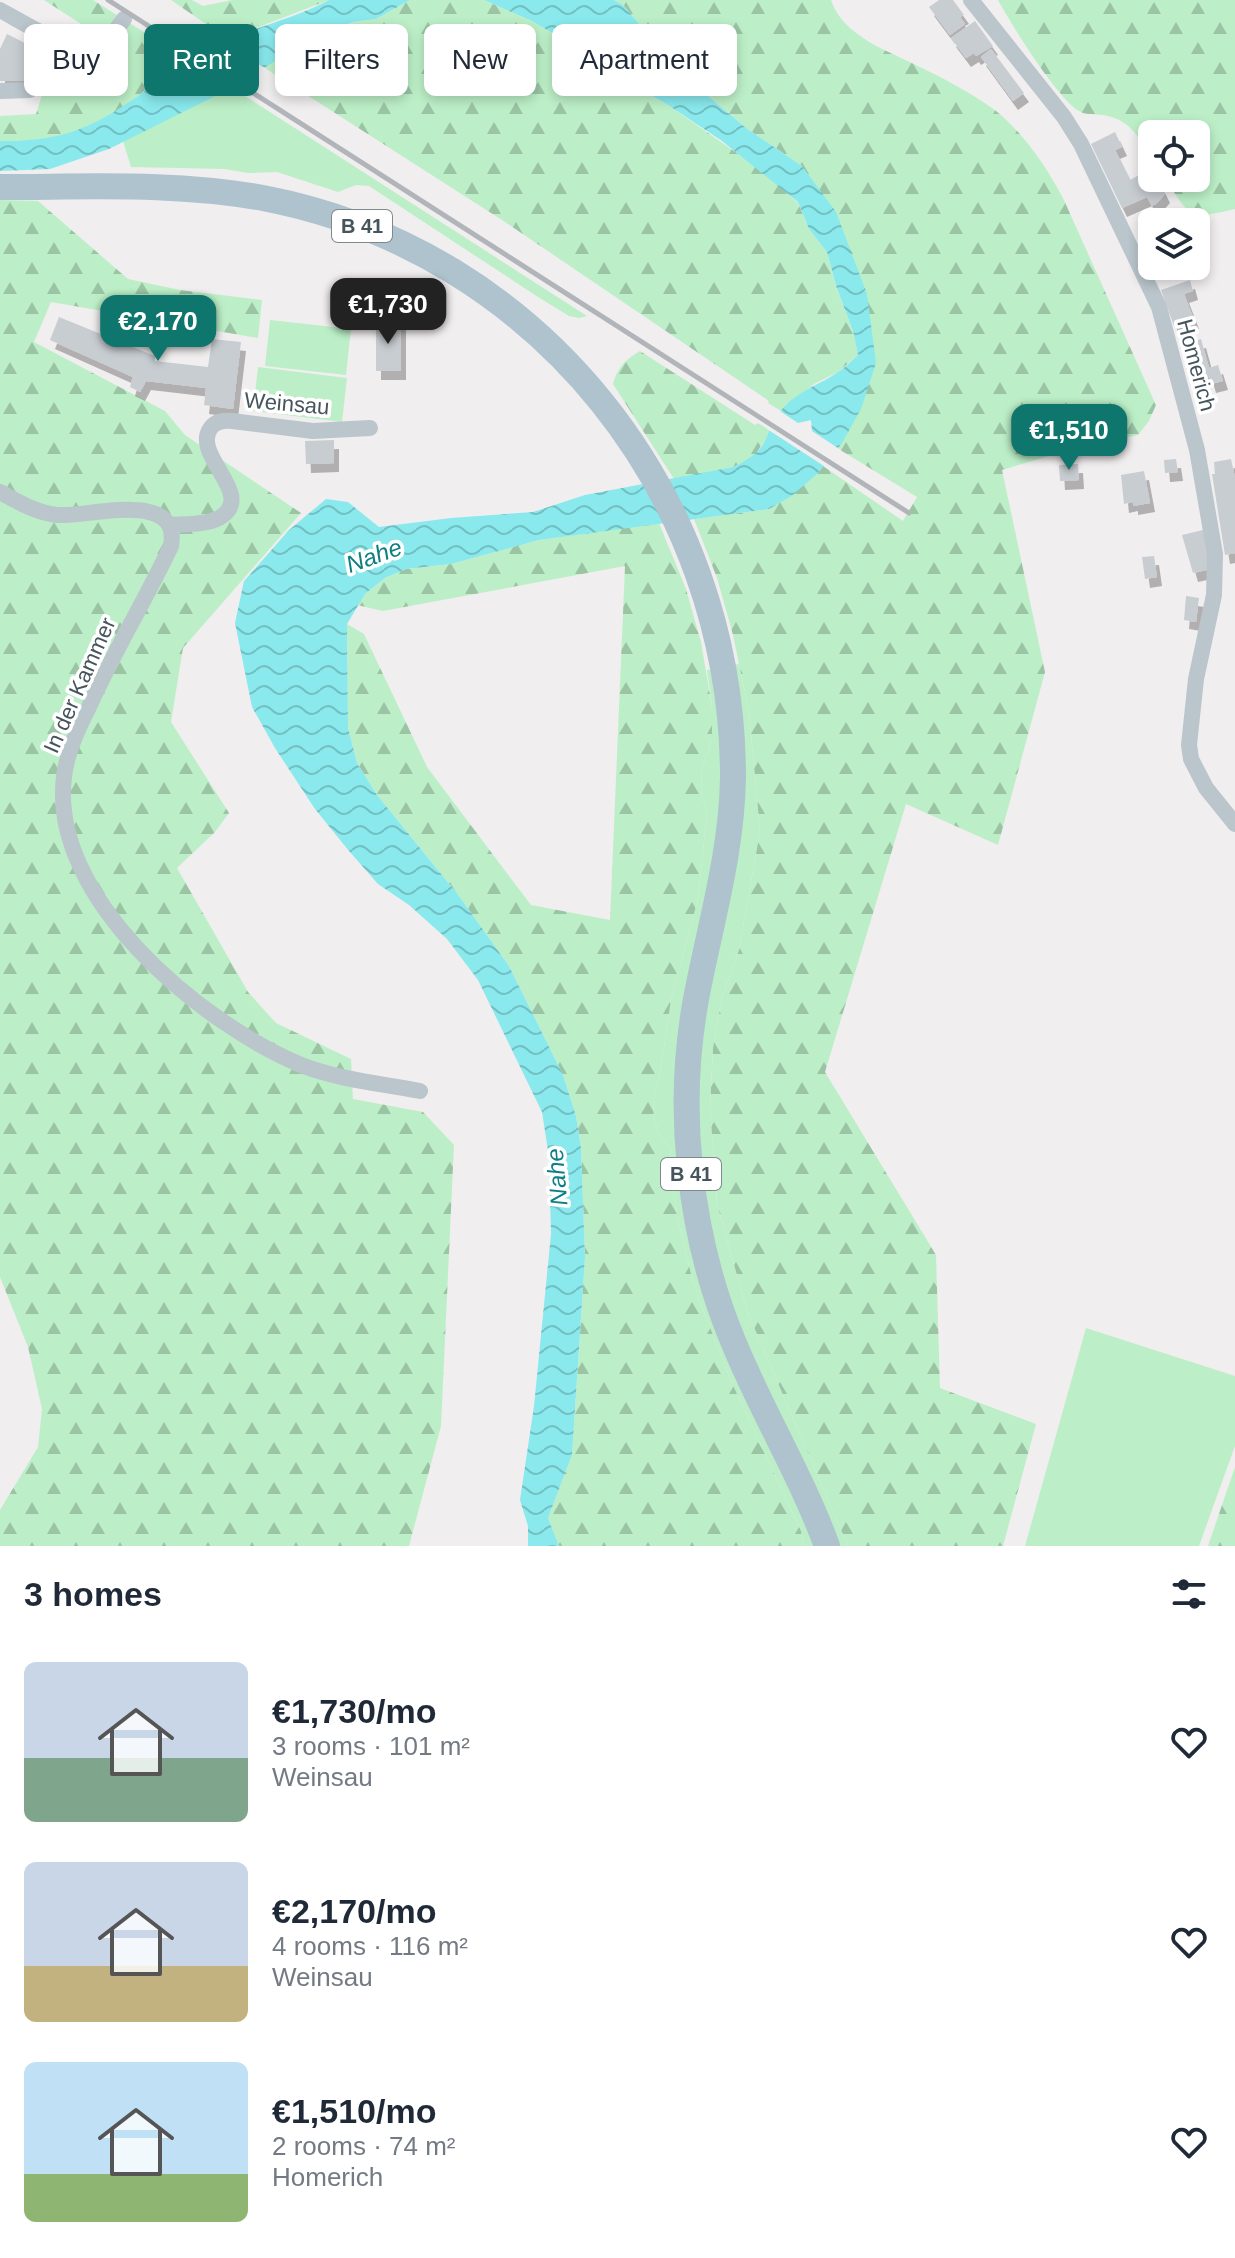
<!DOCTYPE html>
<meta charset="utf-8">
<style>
body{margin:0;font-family:Arial,sans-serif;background:#f2f2f3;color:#1f2937;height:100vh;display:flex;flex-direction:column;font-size:30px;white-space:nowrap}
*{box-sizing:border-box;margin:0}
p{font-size:26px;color:#747a83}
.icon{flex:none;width:44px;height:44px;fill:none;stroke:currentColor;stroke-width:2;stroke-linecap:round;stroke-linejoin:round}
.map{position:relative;height:1546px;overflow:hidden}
.details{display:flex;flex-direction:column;background:#fff;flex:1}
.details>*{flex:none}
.top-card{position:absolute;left:24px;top:24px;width:800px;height:72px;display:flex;gap:16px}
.fabs{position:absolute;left:1138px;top:120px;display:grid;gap:16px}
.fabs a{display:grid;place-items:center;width:72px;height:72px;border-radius:12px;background:#fff;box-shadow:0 4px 12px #0003;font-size:40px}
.price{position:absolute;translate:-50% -68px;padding:0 18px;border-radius:16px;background:#0f766e;color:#fff;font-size:26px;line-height:52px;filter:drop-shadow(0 2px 4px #0008)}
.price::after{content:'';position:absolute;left:50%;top:48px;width:24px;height:18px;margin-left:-12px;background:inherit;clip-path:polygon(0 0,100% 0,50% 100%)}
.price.on{background:#222;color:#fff}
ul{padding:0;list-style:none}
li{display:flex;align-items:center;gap:24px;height:200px;padding:0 24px}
li span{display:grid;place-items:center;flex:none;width:224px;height:160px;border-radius:12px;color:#555}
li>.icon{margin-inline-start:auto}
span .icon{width:96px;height:96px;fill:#fffc;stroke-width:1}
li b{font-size:34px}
h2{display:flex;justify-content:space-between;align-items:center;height:96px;padding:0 24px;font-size:34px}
.pill{padding:0 28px;border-radius:12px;background:#fff;box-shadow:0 4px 12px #0003;font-size:28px;line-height:72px}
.pill.on{background:#0f766e;color:#fff}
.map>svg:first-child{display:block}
.grass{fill:#bcefc7}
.forest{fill:url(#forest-firs)}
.water{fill:url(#water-waves)}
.pier{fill:#f1eeef}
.building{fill:#c8cdd1;filter:url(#shadow)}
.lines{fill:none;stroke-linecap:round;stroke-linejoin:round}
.minor{stroke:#bac6cc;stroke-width:16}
.primary{stroke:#aec3ce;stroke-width:26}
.rail{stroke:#b1b5b9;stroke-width:5}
.labels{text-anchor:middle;stroke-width:7;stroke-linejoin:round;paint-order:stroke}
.shield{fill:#fff;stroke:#7e888d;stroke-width:2}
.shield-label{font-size:20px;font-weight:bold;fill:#46555c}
.street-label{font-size:22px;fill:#46555c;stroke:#fff}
.water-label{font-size:24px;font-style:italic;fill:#0c7f84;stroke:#fff}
</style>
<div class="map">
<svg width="1235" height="1546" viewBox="0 0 1235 1546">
<defs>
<pattern id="forest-firs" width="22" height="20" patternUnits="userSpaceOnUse" patternTransform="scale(2)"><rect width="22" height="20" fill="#bcefc7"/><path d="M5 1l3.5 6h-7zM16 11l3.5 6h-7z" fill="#9bc4a5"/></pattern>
<pattern id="water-waves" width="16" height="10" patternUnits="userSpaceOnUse" patternTransform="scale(2)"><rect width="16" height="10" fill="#89e9ed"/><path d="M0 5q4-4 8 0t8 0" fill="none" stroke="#72c0c3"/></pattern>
<filter id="shadow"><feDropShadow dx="5" dy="9" stdDeviation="0" flood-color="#0004"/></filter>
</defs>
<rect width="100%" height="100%" fill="#f1eeef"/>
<path class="grass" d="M231,87l356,229 -8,2 -10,-2 -31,-19 -169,-111 -13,-1 -18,7 -61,-20 -29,1 -24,-4 -93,-2 -8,-26z
M270,320l81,9 -5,46 -81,-9z
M258,367l89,11 -5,44 -89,-11z
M739,664l10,48 11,119 -21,119 -17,47 -9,51 -3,60 7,96 30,107 101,235h-44l-3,-15 -69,-148 -28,-71 -12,-34 -15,-63 -7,-67 -11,-14 -5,-16 -1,-17 8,-34 10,-67 27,-101 9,-86 -6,-21 1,-24 10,-28v-33l-5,-37z
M1086,1328l149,48v70l-36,100h-174z"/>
<path class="forest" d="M44,0h49l92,58c-31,23 -61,54 -98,70 -26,12 -58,13 -87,13v-25l36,-2 18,-59 36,9 5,-31z
M171,0h21l11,6 29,-6h97l-107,41 -8,-5 2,-5z
M410,0h74l48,21 54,32 35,25 47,27 96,67 34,31 11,26 18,23 9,35 17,44 5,24 -20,17 -24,12 -33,27 -13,-8 1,-2 -267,-181 -239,-153 55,-31 35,-14 23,-3z
M614,0h217c12,37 60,52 91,68 23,11 60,31 79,47 26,23 46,53 62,83l93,207 -7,16 -11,14 -73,16 -63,19 43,202 -47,173 -92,-41 -81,268 111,183 4,133 96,36 -33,122h-155l-101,-235 -30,-107 -7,-96 3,-60 9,-51 17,-47 21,-119 -11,-119 -16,-77 -16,-57 -23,-59 75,-10 49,-36 5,-7 80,55 14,-24 -80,-49 39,-85 -74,-197 -56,-38 -65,-55 -58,-68z
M998,0h237v209c-48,11 -44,9 -70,-31h31v-44h-44v24c-14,-21 -22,-39 -49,-43 -7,-1 -19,0 -24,-4 -22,-13 -68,-87 -81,-111z
M0,200l38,1 90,78 52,11 82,10 -4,38 -207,-36 -17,40 131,69 20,24 116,78 -118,135 -12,74 58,91 -14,19 -38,36 71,124 28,31 75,36 2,40 70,13 31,33 -13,281 -32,120h-409v-36l38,-63 4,-38 -14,-62 -28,-70z
M640,351l115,74 3,-2 13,8 -18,27 -20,9 -59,12 -61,-95c5,-17 12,-24 27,-33z
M659,523l27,66 15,53 11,65v33l-10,28 -1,24 6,21 -9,86 -27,101 -10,67 -8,34 1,17 5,16 11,14 7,67 15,63 12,34 28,71 69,148 3,15h-245l-11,-28 24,-63 13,-198 -4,-109 -5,-32 -13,-41 -54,-109 -50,-70 -82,-101 -20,-32 -9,-35 -1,-104 17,10 63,133 104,138 79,15 15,-354 -242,45 -26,-6 8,-11 20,-16 21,-9 45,-5 88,-24z
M1235,1467v79h-27z"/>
<path class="water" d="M329,0h81l-34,19 -23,3 -35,14 -95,56 -114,57 -59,20 -50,2v-30c60,0 88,-10 138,-45 16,-12 30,-28 48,-38 45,-26 98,-34 143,-58z
M484,0h130l9,5 58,68 65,55 56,38 34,46 31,82 9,69 -15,46 -19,34 -24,30 -25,22 -24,14 -230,31 -88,24 -45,5 -21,9 -20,16 -18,30 1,104 9,35 20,32 82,101 50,70 54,109 13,41 5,32 4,109 -13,198 -24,63 11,28h-31v-20l-8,-26 14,-94 17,-172 -2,-77 -7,-45 -64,-132 -31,-41 -38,-34 -31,-21 -29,-33 -34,-42 -40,-61 -23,-41 -17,-84 9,-42 45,-51 37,-31 22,3 31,25 72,-9 82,-6 52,-17 148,-28c42,-19 28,-35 52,-61 15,-16 36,-22 53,-34 7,-4 13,-11 20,-17l-5,-24 -17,-45 -9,-34 -18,-23 -11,-27 -76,-61 -54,-36 -47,-27 -35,-25 -54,-32z"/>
<path class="pier" d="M218,38l33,21 6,-2 1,7 9,5 -32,20 -53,-33z
M777,409l21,14 13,-3 1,11 29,19 -14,18 -60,-39z"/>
<path class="building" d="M939,0h14l11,15 -4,2 5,7 -15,11 -21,-28z
M975,21l18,25 -17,10 -2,-3 -8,5 -15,-20z
M7,34l32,16 -15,31h-24v-32z
M991,49l33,44 -11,8 -32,-44z
M1115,132l7,15 -7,3 15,30 11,-6 4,9 12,-5 8,16 -9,10 -4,2 -5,-9 -25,11 -31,-64z
M1190,280l3,11 -9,3 10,26 -20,6 -13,-36z
M59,317l96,39v5l53,6 4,-28 29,3 -8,67 -29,-4 2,-17 -60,-7 -6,11 -10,-5 3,-10 -83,-37z
M376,321h25v50h-25z
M1201,339l8,29 9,-3 5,16 -12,3 -2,-7 -18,5 -10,-38z
M334,440v23l-28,1 -1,-23z
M1176,459l2,13 -13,1 -1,-13z
M1231,459l4,19v75l-10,2 -13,-81h3l-1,-12z
M1078,464l1,16 -19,1 -1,-16z
M1144,471l6,32 -17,3v-4l-9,2 -3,-29z
M1203,530l8,39 -18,4 -11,-38z
M1154,556l3,21 -12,2 -3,-22z
M1186,596l13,2 -3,24 -12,-2z"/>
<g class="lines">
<path class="minor" d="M971,0l93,117 17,27 78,163 38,143 18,104 -1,41 -18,84 -7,66 2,14 15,29 29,36
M0,10c23,12 70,44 96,36 12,-4 20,-16 28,-27
M0,91l30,-1 8,-9
M0,492c18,10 37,21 58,23 32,2 123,-26 113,31 -26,55 -58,107 -83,163 -11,22 -21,43 -24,68 -15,121 137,246 237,288 39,15 78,18 119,26
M170,525c15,-1 36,0 49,-7 39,-22 -27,-62 -9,-89 5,-8 13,-9 22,-8l81,10 57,-3"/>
<path class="primary" d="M0,187c88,0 175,-5 263,11 277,53 470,299 470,579 -1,76 -23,148 -37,222 -10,55 -12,113 -6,169 6,59 20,118 43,173 28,69 68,134 94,205"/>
<path class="rail" d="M108,0l801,513"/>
</g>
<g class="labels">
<g class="shield">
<rect x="332" y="210" width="60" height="32" rx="6"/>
<rect x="661" y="1158" width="60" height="32" rx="6"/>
</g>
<g class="shield-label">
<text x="362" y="233">B 41</text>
<text x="691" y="1181">B 41</text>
</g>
<g class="street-label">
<text transform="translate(1197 365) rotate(75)" y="8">Homerich</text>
<text transform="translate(287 403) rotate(5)" y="8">Weinsau</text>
<text transform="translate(79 685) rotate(-66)" y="8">In der Kammer</text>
</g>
<g class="water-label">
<text transform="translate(374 556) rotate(-20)" y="8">Nahe</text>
<text transform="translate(557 1177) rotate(-95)" y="8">Nahe</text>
</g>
</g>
</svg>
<div class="fabs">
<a><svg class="icon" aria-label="locate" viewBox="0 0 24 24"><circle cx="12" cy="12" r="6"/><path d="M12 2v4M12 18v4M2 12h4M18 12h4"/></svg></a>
<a><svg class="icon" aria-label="layers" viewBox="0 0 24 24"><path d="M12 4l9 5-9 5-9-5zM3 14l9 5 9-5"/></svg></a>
</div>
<b class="price on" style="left:388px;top:346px">€1,730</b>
<b class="price" style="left:158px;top:363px">€2,170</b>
<b class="price" style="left:1069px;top:472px">€1,510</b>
<div class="top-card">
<a class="pill">Buy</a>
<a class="pill on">Rent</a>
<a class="pill">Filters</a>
<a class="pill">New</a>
<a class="pill">Apartment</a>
</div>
</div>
<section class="details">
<h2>3 homes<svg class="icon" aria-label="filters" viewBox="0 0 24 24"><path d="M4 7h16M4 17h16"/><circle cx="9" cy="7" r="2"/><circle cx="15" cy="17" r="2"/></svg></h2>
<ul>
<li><span style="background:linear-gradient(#c9d6e8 60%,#7fa58c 0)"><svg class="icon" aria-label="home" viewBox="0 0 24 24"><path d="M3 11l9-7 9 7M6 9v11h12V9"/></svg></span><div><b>€1,730/mo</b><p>3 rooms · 101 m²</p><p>Weinsau</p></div><svg class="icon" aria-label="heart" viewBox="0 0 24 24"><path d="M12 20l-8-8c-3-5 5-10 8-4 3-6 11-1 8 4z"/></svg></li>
<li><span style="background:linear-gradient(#c9d6e8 65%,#c2b280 0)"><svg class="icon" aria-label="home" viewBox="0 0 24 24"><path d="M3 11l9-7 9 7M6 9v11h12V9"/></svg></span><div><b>€2,170/mo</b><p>4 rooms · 116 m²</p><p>Weinsau</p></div><svg class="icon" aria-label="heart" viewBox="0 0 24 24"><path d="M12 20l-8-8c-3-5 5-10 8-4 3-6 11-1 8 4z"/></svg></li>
<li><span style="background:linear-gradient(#bfe0f5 70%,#8fb573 0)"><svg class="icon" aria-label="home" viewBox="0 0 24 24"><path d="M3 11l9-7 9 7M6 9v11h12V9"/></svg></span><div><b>€1,510/mo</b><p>2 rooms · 74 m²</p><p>Homerich</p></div><svg class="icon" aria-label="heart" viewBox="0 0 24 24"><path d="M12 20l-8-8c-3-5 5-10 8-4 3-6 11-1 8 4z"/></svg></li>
</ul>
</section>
